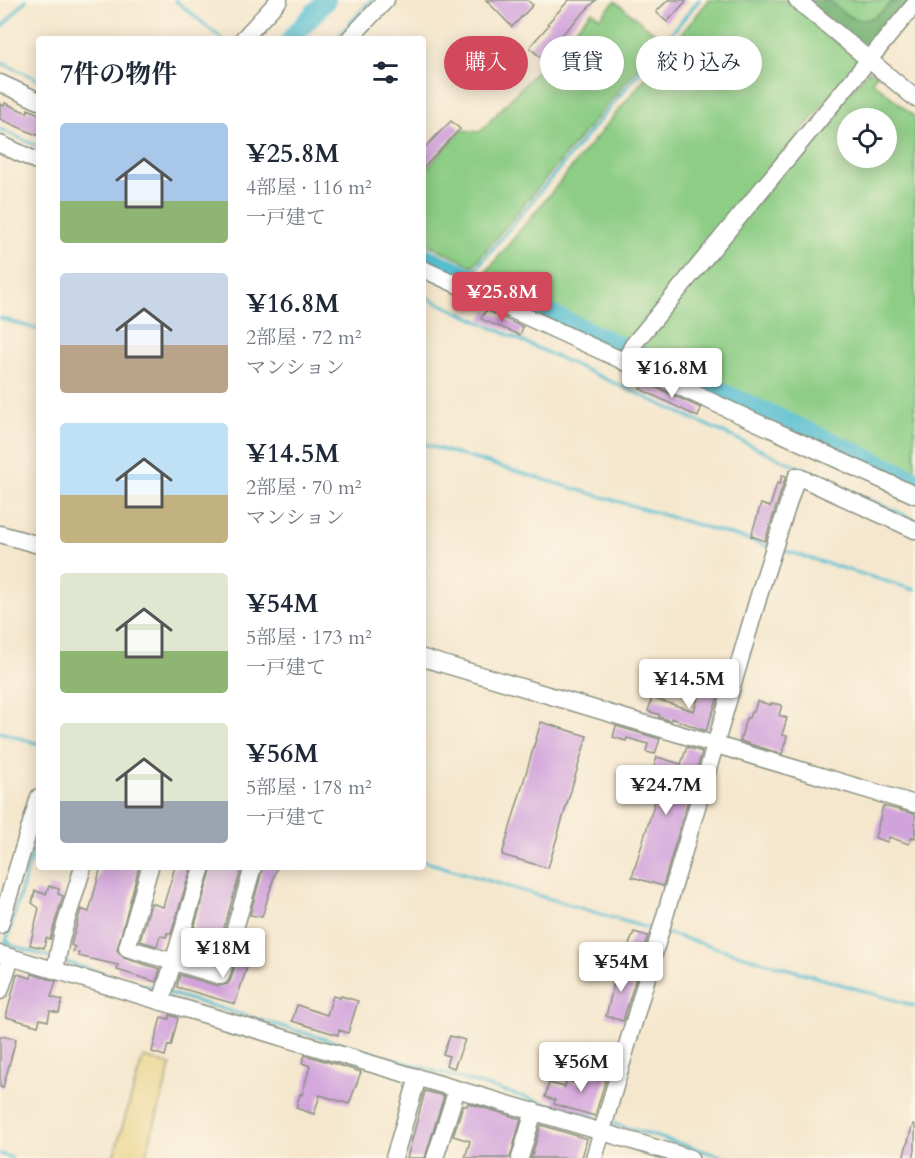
<!DOCTYPE html>
<html lang="ja">
<meta charset="utf-8">
<style>
body{margin:0;font-family:Cardo,"Noto Serif JP",serif;background:#f6f6f7;color:#1f2937;height:100vh;display:flex;flex-direction:column;font-size:22px;white-space:nowrap}
*{box-sizing:border-box;margin:0}
p{font-size:20px;color:#747a83}
.icon{flex:none;width:33px;height:33px;fill:none;stroke:currentColor;stroke-width:2;stroke-linecap:round;stroke-linejoin:round}
.map{position:relative;flex:1;overflow:hidden}
.sheet{position:absolute;left:36px;top:36px;width:390px;height:834px;display:flex;flex-direction:column;background:#fff;border-radius:6px;box-shadow:0 3px 15px #0003}
.sheet>*{flex:none}
.top-card{position:absolute;left:444px;top:36px;width:381px;height:54px;display:flex;gap:12px}
.fabs{position:absolute;left:837px;top:108px;display:grid;gap:12px}
.fabs a{display:grid;place-items:center;width:60px;height:60px;border-radius:50%;background:#fff;box-shadow:0 3px 15px #0003;font-size:30px}
.price{position:absolute;translate:-50% -51px;padding:0 14px;border-radius:6px;background:#fff;color:#222;font-size:20px;line-height:39px;filter:drop-shadow(0 2px 3px #0008)}
.price::after{content:'';position:absolute;left:50%;top:36px;width:18px;height:14px;margin-left:-9px;background:inherit;clip-path:polygon(0 0,100% 0,50% 100%)}
.price.current{background:#d1495b;color:#fff}
ul{padding:0;list-style:none}
li{display:flex;align-items:center;gap:18px;height:150px;padding:0 24px}
li span{display:grid;place-items:center;flex:none;width:168px;height:120px;border-radius:6px;color:#555}
li>.icon{margin-inline-start:auto}
span .icon{width:72px;height:72px;fill:#fffc;stroke-width:1}
li b{font-size:26px}
h2{display:flex;justify-content:space-between;align-items:center;height:72px;padding:0 24px;font-size:26px}
.chip{padding:0 21px;border-radius:27px;background:#fff;box-shadow:0 3px 15px #0003;font-size:21px;line-height:54px}
.chip.current{background:#d1495b;color:#fff}
.map>svg:first-child{display:block}
.green{fill:#8dcd85;stroke:#56855c;stroke-width:1.5;fill-rule:evenodd}
.forest{fill:#72b072;stroke:#487653;stroke-width:1.5}
.sand{fill:#eeda9e;stroke:#868c69;stroke-width:1.5}
.lines{fill:none;stroke-linecap:round;stroke-linejoin:round}
.stream{stroke:#55bed1;stroke-width:3}
.river{stroke:#55bed1;stroke-width:20}
.building{fill:#d1a3dc}
.minor-casing{stroke:#8a9281;stroke-width:19}
.minor{stroke:#fff;stroke-width:16}
</style>
<div class="map">
<svg width="915" height="1158" viewBox="0 0 915 1158">
<rect width="100%" height="100%" fill="#fcf5e5"/>
<filter id="ink" filterUnits="userSpaceOnUse"><feTurbulence type="fractalNoise" baseFrequency=".0167" numOctaves="2"/><feDisplacementMap in="SourceGraphic" scale="12" xChannelSelector="R" yChannelSelector="G"/><feConvolveMatrix kernelMatrix="1 2 1 2 8 2 1 2 1" color-interpolation-filters="sRGB"/></filter>
<filter id="wash" filterUnits="userSpaceOnUse"><feTurbulence type="fractalNoise" baseFrequency=".008" numOctaves="4" result="noise"/><feDisplacementMap in="SourceGraphic" scale="24" xChannelSelector="R" yChannelSelector="G"/><feGaussianBlur stdDeviation="1.35" result="paint"/><feColorMatrix in="noise" values="0 0 0 0 0 0 0 0 0 0 0 0 0 0 0 0 0 1.4 0 .05"/><feComposite in="paint" operator="in"/></filter>
<g filter="url(#wash)">
<rect width="100%" height="100%" fill="#f5e7ce"/>
<path class="green" d="M709,0h80l67,57 2,5 -231,282 -145,-67z
M802,0h110l-40,47 -5,1z
M615,1l47,38 -189,227 -50,-24v-69l39,-43 18,2 112,-121 8,7z
M868,71l10,2 -6,8 43,36v359l-279,-129zM848,118h38v40h-38z"/>
<path class="forest" d="M804,0h24c29,25 38,28 66,0h17l-41,46h-10z"/>
<path class="sand" d="M143,1057l28,8 -26,93h-32z"/>
<g class="lines">
<path class="stream" d="M175,0l47,39
M0,29l26,-29
M335,39l36,-39
M0,62l39,18
M0,129l39,18
M469,277l230,-277
M423,296l492,224
M0,318l39,12
M423,444l346,102
M779,549l136,41
M0,732l39,12
M423,861l231,69
M666,933l249,73
M6,940l7,6 40,12
M4,949l35,-119
M62,961l97,29
M168,993l431,126
M611,1123l116,35
M0,1154l12,4"/>
<path class="river" d="M291,39l35,-39
M423,256l195,89
M641,356l274,124"/>
</g>
<g id="blocks">
<path class="building" d="M486,0h41l6,5 -21,22z
M569,0h27l-56,57 -10,-9 2,-4 17,-19 -2,-1z
M668,0h19l-20,22 -11,-10z
M5,103l22,10 1,-4 11,5v22l-39,-17v-15l4,2z
M451,121l9,8 -37,39v-19z
M486,310l37,17 -3,8 -39,-16z
M644,382l57,26 -3,9 -58,-28z
M782,475l4,1 -21,65 -14,-5 10,-32 9,3 7,-24 3,1z
M716,687l5,2 -15,42 -35,-13v3l-12,-4 1,-2 -12,-4 4,-13 42,13 6,-21 14,2z
M757,701l14,4v-2l11,2 -3,10 8,3 -5,17 5,1 -5,18 -42,-13 6,-23h3l2,-6h3z
M541,722l46,14 -39,132 -46,-13z
M616,726l44,13 -5,15 -9,-2 2,-8 -21,-6 -1,3 -13,-4z
M687,747l15,5 -39,134 -31,-9 28,-92v-4l-9,-4 6,-20 24,7z
M883,806l32,8v24l-3,-1 -3,7 -20,-7 -1,5 -13,-4z
M101,867h38l-22,83 7,8 36,11 -4,13 -39,-12 1,-5 -40,-9 1,-3 -6,-1 2,-5 -4,-2 10,-36 8,3z
M175,867l16,1 -20,66 -4,-1 -1,4 -6,-1 -3,10 -17,-5 11,-38 12,4z
M212,867h30l-28,94 -28,-6z
M263,867h14l-15,50 -12,-2z
M49,886l10,3 -1,5 5,2 -13,43 -4,-1 -2,10 -14,-3 9,-37 -7,-5 3,-12 11,3z
M634,932l14,4 -6,21 -16,-5z
M243,939l12,3 -20,62 -58,-17 3,-12 38,11 10,-2 3,-5z
M618,966l20,5 -15,50 -17,-5z
M17,974l14,4 1,-4 24,7 -5,16 11,3 -3,13 -9,-2 -2,10 -8,-2 -2,7 -32,-9z
M333,996l7,2 1,-2 17,5 -10,32 -9,-3 -1,5 -46,-14 5,-16 30,10z
M170,1015l8,3 -7,28 -3,-1 -3,11 -13,-4 9,-35 8,2z
M2,1036l14,3 -13,49 -3,-1v-49z
M450,1036l15,4 -11,28 -8,-3 3,-9 -6,-2z
M305,1055l56,17 -12,32 -29,-9 -6,19 -18,-6 4,-14 2,1 8,-29 -8,-3z
M606,1056l6,2 -17,58 -41,-12 1,-4 -10,-3 4,-14 16,4 1,-6 19,4 3,-10 10,3 1,-7 3,1z
M425,1091l19,5 -19,62h-18z
M468,1103l53,16 -11,39h-45l5,-17 -17,-5 10,-31 4,1z
M913,1124l2,1v25l-2,8h-10z
M541,1125l46,14 -5,19h-51z"/>
</g>
</g>
<g filter="url(#ink)">
<use href="#blocks" fill-opacity="0" stroke="#8a9281" stroke-width="1.5"/>
<g class="lines">
<defs>
<path id="minor" d="M797,0l118,98
M243,39l36,-39
M349,39l37,-39
M0,83l39,18
M0,144l39,18
M423,269l492,226
M624,362l9,-17 282,-341
M0,534l39,11
M423,658l492,146
M150,867l-23,81 94,28 32,-109
M0,925l39,-128
M0,954l690,204
M55,969l7,-34 21,-68
M0,991l11,-34
M161,1002l41,-135
M394,1158l24,-81
M435,1158l22,-69
M520,1158l14,-47
M594,1158l168,-573 35,-109 118,54"/>
</defs>
<use href="#minor" class="minor-casing"/>
<use href="#minor" class="minor"/>
</g>
</g>
</svg>
<div class="fabs">
<a><svg class="icon" aria-label="locate" viewBox="0 0 24 24"><circle cx="12" cy="12" r="6"/><path d="M12 2v4M12 18v4M2 12h4M18 12h4"/></svg></a>
</div>
<b class="price current" style="left:502px;top:323px">¥25.8M</b>
<b class="price" style="left:672px;top:399px">¥16.8M</b>
<b class="price" style="left:689px;top:710px">¥14.5M</b>
<b class="price" style="left:666px;top:816px">¥24.7M</b>
<b class="price" style="left:223px;top:979px">¥18M</b>
<b class="price" style="left:621px;top:993px">¥54M</b>
<b class="price" style="left:581px;top:1093px">¥56M</b>
<div class="top-card">
<a class="chip current">購入</a>
<a class="chip">賃貸</a>
<a class="chip">絞り込み</a>
</div>
<section class="sheet">
<h2>7件の物件<svg class="icon" aria-label="filters" viewBox="0 0 24 24"><path d="M4 7h16M4 17h16"/><circle cx="9" cy="7" r="2"/><circle cx="15" cy="17" r="2"/></svg></h2>
<ul>
<li><span style="background:linear-gradient(#a9c7e8 65%,#8fb573 0)"><svg class="icon" aria-label="home" viewBox="0 0 24 24"><path d="M3 11l9-7 9 7M6 9v11h12V9"/></svg></span><div><b>¥25.8M</b><p>4部屋 · 116 m²</p><p>一戸建て</p></div></li>
<li><span style="background:linear-gradient(#c9d6e8 60%,#b9a48a 0)"><svg class="icon" aria-label="home" viewBox="0 0 24 24"><path d="M3 11l9-7 9 7M6 9v11h12V9"/></svg></span><div><b>¥16.8M</b><p>2部屋 · 72 m²</p><p>マンション</p></div></li>
<li><span style="background:linear-gradient(#bfe0f5 60%,#c2b280 0)"><svg class="icon" aria-label="home" viewBox="0 0 24 24"><path d="M3 11l9-7 9 7M6 9v11h12V9"/></svg></span><div><b>¥14.5M</b><p>2部屋 · 70 m²</p><p>マンション</p></div></li>
<li><span style="background:linear-gradient(#dfe7d0 65%,#8fb573 0)"><svg class="icon" aria-label="home" viewBox="0 0 24 24"><path d="M3 11l9-7 9 7M6 9v11h12V9"/></svg></span><div><b>¥54M</b><p>5部屋 · 173 m²</p><p>一戸建て</p></div></li>
<li><span style="background:linear-gradient(#dfe7d0 65%,#9aa5b1 0)"><svg class="icon" aria-label="home" viewBox="0 0 24 24"><path d="M3 11l9-7 9 7M6 9v11h12V9"/></svg></span><div><b>¥56M</b><p>5部屋 · 178 m²</p><p>一戸建て</p></div></li>
</ul>
</section>
</div>
